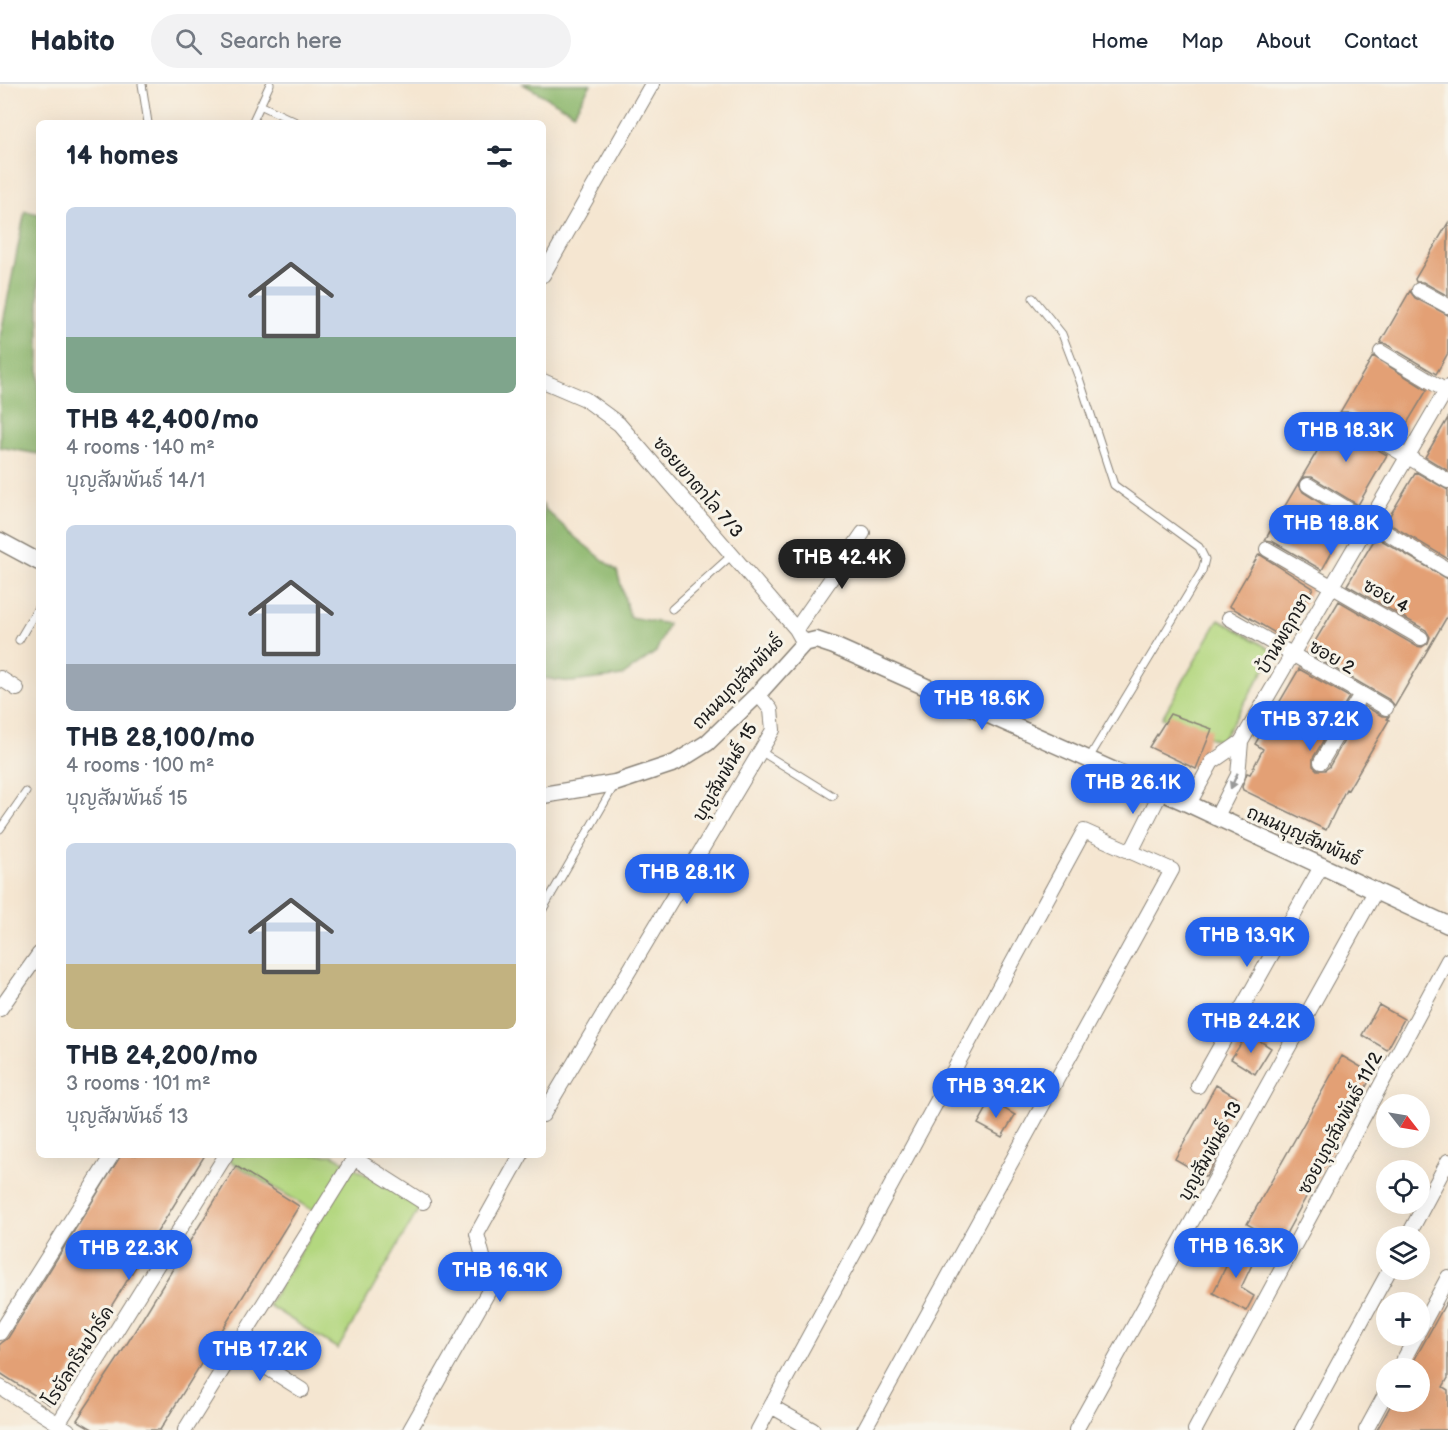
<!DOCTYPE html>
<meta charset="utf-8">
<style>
body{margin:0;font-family:"Balsamiq Sans","Playpen Sans Thai",sans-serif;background:#f2f2f3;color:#1f2937;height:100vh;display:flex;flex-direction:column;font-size:22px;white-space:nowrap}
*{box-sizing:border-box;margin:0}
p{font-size:20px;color:#747a83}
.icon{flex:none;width:33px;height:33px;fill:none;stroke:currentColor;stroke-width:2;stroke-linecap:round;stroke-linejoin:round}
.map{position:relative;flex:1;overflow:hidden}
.sheet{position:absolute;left:36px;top:36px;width:510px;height:1038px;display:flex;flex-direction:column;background:#fff;border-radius:9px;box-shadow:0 6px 24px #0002}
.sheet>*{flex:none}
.needle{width:39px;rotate:121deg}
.buttons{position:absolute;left:1376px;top:1010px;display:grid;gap:12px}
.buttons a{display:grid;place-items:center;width:54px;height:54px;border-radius:50%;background:#fff;box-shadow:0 6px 24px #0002;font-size:30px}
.price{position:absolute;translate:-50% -51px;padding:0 14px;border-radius:21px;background:#2563eb;color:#fff;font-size:20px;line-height:39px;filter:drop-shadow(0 2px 3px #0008)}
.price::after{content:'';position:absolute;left:50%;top:36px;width:18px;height:14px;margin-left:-9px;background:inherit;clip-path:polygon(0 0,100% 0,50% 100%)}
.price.current{background:#222;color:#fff}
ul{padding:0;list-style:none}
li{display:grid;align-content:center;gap:12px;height:318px;padding:0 30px}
li span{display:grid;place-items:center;height:186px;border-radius:9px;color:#555}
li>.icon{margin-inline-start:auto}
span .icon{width:108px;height:108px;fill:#fffc;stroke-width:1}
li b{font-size:26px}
h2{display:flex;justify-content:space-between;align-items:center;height:72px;padding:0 30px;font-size:26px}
header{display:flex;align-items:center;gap:36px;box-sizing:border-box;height:84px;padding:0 30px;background:#fff;border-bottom:2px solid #e0e1e3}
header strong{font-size:28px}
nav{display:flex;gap:33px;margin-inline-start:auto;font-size:21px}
.search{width:420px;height:54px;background:#f2f2f3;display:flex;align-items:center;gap:15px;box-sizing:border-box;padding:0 21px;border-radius:33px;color:#747a83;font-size:22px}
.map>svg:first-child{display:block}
.green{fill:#b3d77f;stroke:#687a4e;stroke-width:1.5}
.forest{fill:#8eb86e;stroke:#556a45;stroke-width:1.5}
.building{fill:#e3a075}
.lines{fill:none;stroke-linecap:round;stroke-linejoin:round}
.service-casing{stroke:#888176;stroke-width:9}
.minor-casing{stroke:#888176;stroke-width:16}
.tertiary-casing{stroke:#888176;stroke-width:19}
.service{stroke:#fff;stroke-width:7}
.minor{stroke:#fff;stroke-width:14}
.tertiary{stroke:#fff;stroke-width:16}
.oneway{fill:#999}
.labels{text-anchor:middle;stroke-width:6;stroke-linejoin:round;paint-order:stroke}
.street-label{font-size:18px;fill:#1c1c1c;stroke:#f7f3e8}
</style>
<header>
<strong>Habito</strong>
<div class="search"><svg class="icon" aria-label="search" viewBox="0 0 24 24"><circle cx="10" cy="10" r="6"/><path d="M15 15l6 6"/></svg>Search here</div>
<nav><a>Home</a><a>Map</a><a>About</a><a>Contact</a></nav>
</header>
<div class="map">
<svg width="1448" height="1346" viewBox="0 0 1448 1346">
<rect width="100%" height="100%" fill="#f7f3e8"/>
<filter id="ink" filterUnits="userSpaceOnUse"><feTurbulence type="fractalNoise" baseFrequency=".0167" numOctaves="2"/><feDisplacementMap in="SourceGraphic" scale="12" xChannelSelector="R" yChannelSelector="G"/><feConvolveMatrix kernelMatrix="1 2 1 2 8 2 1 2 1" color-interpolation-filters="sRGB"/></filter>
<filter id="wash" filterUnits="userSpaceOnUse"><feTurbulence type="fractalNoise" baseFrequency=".008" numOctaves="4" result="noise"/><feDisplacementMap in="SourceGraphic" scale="24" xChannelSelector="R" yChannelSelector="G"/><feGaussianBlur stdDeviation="1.35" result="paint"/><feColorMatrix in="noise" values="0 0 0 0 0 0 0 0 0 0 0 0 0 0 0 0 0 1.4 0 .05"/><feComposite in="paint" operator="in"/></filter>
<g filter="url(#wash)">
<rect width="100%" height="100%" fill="#f5e6d1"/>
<path class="green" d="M1219,535l56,33 -54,90 -59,-24z
M220,1071h113l87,52 -82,142 -70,-44 54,-89z"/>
<path class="forest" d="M523,0h68l-17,29z
M25,127l14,3v240l-39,-7v-109z
M543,420l1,4 32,30 41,33 13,46 38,7 -12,28 -34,24 -51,6 -28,-4z"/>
<g id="blocks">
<path class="building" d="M1448,139v73l-25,-14h-7l-1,-3z
M1410,207l5,7 33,17v38l-12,21 -50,-30 -6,-1z
M1373,272l54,34 -30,50 -47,-28h-8l-4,4v8l3,4 46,27 -29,50 -46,-28h-8l-4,4 -1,4 4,7 46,29 -27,49 -50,-29 -7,-1z
M1448,334v53l-23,-14z
M1416,388l32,18v69l-62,-37z
M1376,453l72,42v36l-53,91 -5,-6 -82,-47 31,-52 77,45 6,1 6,-4 2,-6 -4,-7 -79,-45z
M1259,470l54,34 -29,50 -55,-32z
M1299,585l50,28 -36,61v8l4,4h8l4,-3 35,-61 18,10h7l-2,3 2,1 -41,70 -2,-1 -20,41 -83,-40 -1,-3 5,-14 3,1 13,-25 -8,-5z
M1170,630l42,15 -16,40 -47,-22z
M1379,921l25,14 -17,31 -25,-15z
M1248,949l23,15 -16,26 -24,-15z
M1342,972l31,18 -92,169 -34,-19z
M1216,1001l22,13 -27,49 9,5 -14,25 -31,-18z
M991,1017l24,14 -13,22 -24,-13z
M121,1071h84l-155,250 -50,-32v-29l8,-6z
M236,1082l63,40 -139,224h-66l-17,-10 40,-60z
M1236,1162l20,10 -15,32 13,8 -8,15 -33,-18z
M1448,1215v79l-5,9 5,3v40h-71l16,-29h26v-33h-9z"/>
</g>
</g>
<g filter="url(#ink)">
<use href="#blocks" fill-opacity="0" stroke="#888176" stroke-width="1.5"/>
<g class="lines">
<defs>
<path id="service" d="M142,0l6,39
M260,21l38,18
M252,39l18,-39
M1033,214l29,36 18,47 34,104 85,62 6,12 -3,12 -113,187
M672,525l60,-54
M19,556l20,-34
M760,667l73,45
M0,745l26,-37
M543,825l71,-123"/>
<path id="minor" d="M543,191l109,-191
M1419,206l29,16
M1381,268l67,40
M543,297l42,18 34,25 177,205 8,14
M1346,336l102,61
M1308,401l140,85
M1267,465l154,89
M1229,534l157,90
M796,545l67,-96
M0,594l17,11
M1321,678l40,-68
M1189,720l23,-42 29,-20
M1216,734l22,-43 3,-33 207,-355
M1131,768l30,-60
M0,925l39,-55
M1198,1002l124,-221
M543,1031l230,-385 -2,-20 -13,-16
M354,1074l69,44
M1408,1152l40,-75
M1419,1247l29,-54
M0,1249l112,-178
M236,1264l66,42
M1399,1284l18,-33
M0,1303l68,43
M771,1322l42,24
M58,1340l168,-269
M185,1346l171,-275
M410,1346l81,-143 -14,-53 44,-79
M758,1346l326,-599 88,39 -308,560
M1076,1346l300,-540
M1195,1346l253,-470
M1302,1346l88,-161
M1366,1346l20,-37"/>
<path id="tertiary" d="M0,457l39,21
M543,711l72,-12 60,-20 32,-20 51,-49 46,-51 12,-3 18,6 355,158 259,121"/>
</defs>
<use href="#service" class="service-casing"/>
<use href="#minor" class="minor-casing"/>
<use href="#tertiary" class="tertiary-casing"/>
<use href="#service" class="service"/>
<use href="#minor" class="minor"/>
<use href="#tertiary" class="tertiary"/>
</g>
<defs><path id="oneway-solid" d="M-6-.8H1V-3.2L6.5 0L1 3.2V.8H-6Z" transform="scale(1.5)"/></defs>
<use class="oneway" href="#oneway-solid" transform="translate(1234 697) rotate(114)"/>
</g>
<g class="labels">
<g class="street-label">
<text transform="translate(698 403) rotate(49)" y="6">ซอยเขาตาโล 7/3</text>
<text transform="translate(1386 512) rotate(30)" y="6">ซอย 4</text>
<text transform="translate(1284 549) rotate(-60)" y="6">บ้านพฤกษา</text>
<text transform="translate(1332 573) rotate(30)" y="6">ซอย 2</text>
<text transform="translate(738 598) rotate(-46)" y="6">ถนนบุญสัมพันธ์</text>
<text transform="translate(725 688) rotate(-60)" y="6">บุญสัมพันธ์ 15</text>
<text transform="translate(1304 752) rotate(24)" y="6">ถนนบุญสัมพันธ์</text>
<text transform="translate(1340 1039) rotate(-62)" y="6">ซอยบุญสัมพันธ์ 11/2</text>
<text transform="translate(1210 1067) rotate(-61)" y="6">บุญสัมพันธ์ 13</text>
<text transform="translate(79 1272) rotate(-58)" y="6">โรยัลกรีนปาร์ค</text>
</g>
</g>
</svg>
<div class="buttons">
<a><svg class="needle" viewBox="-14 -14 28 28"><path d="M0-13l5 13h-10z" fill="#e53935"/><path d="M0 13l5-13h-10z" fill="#747a83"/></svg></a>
<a><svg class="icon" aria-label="locate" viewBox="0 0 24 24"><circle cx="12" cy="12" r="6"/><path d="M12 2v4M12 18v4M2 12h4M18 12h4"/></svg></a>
<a><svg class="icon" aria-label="layers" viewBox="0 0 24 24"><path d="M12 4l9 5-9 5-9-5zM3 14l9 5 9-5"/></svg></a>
<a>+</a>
<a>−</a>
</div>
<b class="price" style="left:1346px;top:379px">THB 18.3K</b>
<b class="price" style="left:1331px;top:472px">THB 18.8K</b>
<b class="price current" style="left:842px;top:506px">THB 42.4K</b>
<b class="price" style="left:982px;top:647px">THB 18.6K</b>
<b class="price" style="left:1310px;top:668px">THB 37.2K</b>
<b class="price" style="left:1133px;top:731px">THB 26.1K</b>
<b class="price" style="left:687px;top:821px">THB 28.1K</b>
<b class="price" style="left:1247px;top:884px">THB 13.9K</b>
<b class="price" style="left:1251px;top:970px">THB 24.2K</b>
<b class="price" style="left:996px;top:1035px">THB 39.2K</b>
<b class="price" style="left:1236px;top:1195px">THB 16.3K</b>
<b class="price" style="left:129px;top:1197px">THB 22.3K</b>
<b class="price" style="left:500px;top:1219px">THB 16.9K</b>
<b class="price" style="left:260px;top:1298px">THB 17.2K</b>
<section class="sheet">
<h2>14 homes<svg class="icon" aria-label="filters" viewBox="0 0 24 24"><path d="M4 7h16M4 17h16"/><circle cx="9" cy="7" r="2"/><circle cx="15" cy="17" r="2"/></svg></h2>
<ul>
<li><span style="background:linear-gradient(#c9d6e8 70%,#7fa58c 0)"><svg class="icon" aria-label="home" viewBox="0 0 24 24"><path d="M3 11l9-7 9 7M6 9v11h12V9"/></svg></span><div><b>THB 42,400/mo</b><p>4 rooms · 140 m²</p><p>บุญสัมพันธ์ 14/1</p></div></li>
<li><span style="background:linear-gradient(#c9d6e8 75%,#9aa5b1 0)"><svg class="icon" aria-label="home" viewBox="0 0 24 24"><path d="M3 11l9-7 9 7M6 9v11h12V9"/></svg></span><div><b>THB 28,100/mo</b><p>4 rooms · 100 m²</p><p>บุญสัมพันธ์ 15</p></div></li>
<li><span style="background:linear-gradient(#c9d6e8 65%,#c2b280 0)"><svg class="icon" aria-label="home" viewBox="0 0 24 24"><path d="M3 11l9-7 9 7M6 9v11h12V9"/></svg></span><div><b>THB 24,200/mo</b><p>3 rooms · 101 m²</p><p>บุญสัมพันธ์ 13</p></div></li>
</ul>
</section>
</div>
